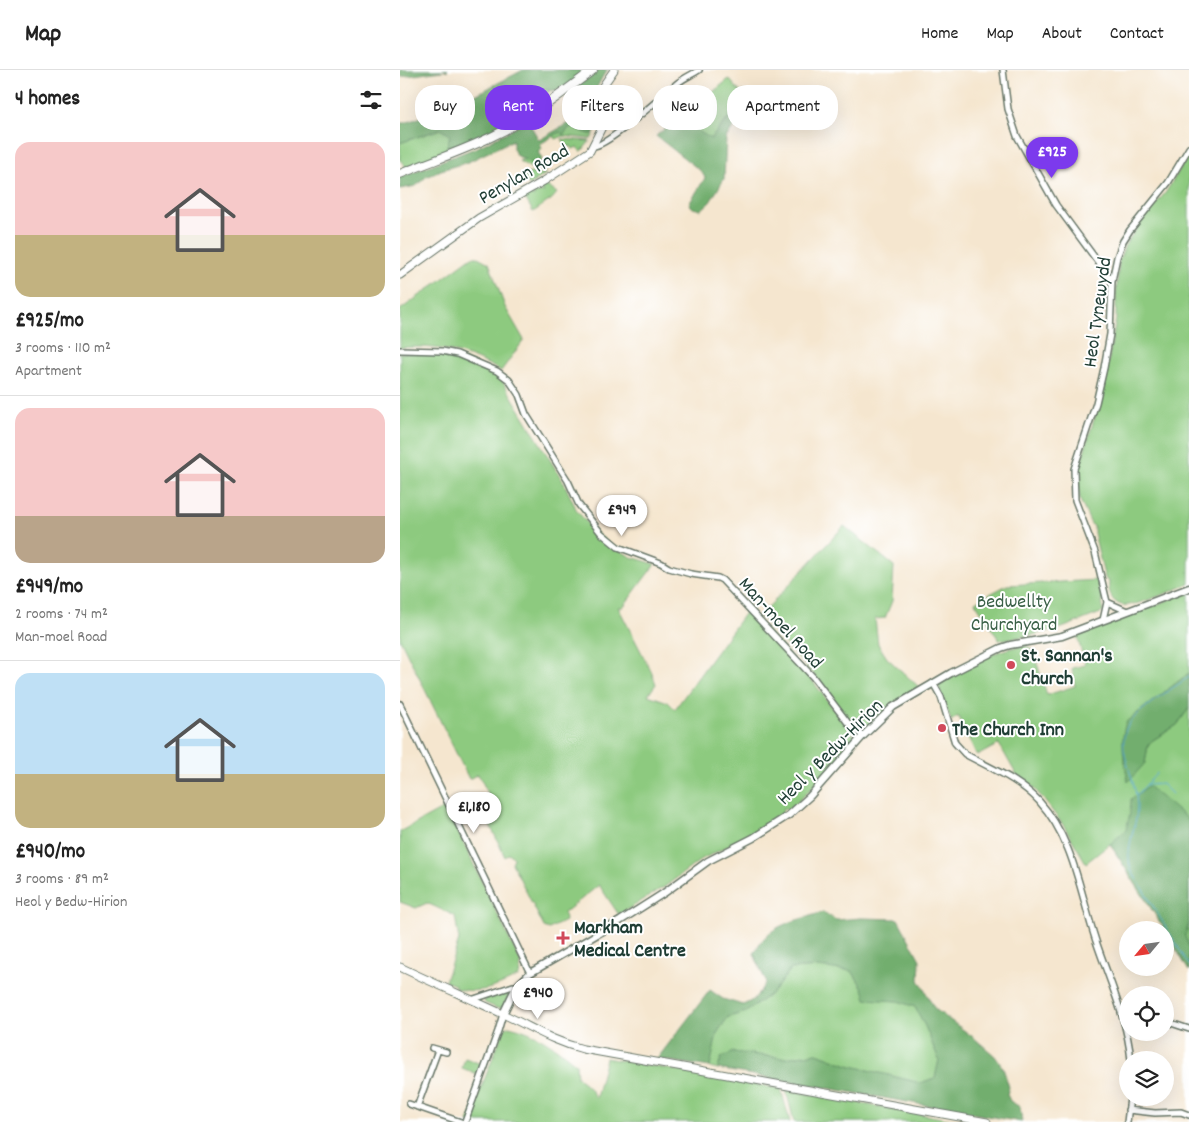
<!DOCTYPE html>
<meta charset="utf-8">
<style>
body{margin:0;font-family:Dekko,sans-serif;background:#f6f6f6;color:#222;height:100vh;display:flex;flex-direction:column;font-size:19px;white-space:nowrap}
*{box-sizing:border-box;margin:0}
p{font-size:16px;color:#767676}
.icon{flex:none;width:28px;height:28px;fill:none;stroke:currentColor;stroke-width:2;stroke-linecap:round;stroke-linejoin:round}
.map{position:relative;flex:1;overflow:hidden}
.details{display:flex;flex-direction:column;background:#fff;width:400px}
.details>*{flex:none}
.top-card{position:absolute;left:15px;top:15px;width:475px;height:45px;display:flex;gap:10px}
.needle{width:32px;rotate:241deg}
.controls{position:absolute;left:719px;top:851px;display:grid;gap:10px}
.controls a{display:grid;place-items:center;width:55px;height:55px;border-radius:50%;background:#fff;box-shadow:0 5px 20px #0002;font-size:25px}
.price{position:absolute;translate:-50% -42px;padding:0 11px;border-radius:18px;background:#fff;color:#222;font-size:16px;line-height:32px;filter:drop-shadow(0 1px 2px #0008)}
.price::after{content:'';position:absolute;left:50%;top:30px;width:15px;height:11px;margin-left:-8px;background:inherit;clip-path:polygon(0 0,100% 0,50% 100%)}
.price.selected{background:#7c3aed;color:#fff}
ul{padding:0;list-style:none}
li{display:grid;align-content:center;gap:10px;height:265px;padding:0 15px}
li+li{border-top:1px solid #e0e0e0}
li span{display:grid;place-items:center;height:155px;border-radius:15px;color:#555}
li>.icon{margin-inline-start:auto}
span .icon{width:90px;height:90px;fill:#fffc;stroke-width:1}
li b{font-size:21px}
h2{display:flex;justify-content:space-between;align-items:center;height:60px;padding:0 15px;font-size:21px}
.chip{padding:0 18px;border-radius:20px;background:#fff;box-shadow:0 5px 20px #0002;font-size:18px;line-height:45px}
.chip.selected{background:#7c3aed;color:#fff}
header{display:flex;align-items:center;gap:30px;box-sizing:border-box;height:70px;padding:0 25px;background:#fff;border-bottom:1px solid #e0e0e0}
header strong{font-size:24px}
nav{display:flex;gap:28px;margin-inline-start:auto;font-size:18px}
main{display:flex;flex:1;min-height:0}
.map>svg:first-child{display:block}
.green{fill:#8dca7f;stroke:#56845a}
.forest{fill:#72ae6e;stroke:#487651}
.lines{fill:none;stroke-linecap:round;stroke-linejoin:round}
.stream{stroke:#58abd4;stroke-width:1}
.minor-casing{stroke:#6a786a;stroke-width:8}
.tertiary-casing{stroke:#6a786a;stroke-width:9}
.secondary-casing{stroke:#6a786a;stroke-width:9}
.primary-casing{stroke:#6a786a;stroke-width:10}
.minor{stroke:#fff;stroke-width:5}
.tertiary{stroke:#fff;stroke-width:6}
.secondary{stroke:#fff;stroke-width:7}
.primary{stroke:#fff;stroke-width:8}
.poi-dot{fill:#d1495b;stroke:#fff;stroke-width:2}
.labels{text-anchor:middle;stroke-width:4;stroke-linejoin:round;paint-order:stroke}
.street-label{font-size:20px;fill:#1f3d34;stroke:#fff}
.park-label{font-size:20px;fill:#3a6047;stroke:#fff}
.poi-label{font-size:20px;font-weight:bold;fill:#1f3d34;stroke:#fff;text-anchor:start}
</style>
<header>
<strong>Map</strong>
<nav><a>Home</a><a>Map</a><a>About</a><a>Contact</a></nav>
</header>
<main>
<section class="details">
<h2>4 homes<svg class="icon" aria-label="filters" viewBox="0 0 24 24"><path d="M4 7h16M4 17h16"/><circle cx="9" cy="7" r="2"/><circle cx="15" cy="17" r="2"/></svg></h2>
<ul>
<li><span style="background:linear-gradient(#f6c9c9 60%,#c2b280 0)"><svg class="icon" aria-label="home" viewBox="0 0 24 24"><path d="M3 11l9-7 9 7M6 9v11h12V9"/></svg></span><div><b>£925/mo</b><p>3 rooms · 110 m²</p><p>Apartment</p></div></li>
<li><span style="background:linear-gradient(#f6c9c9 70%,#b9a48a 0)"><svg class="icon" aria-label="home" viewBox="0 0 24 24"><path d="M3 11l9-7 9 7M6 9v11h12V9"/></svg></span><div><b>£949/mo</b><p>2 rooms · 74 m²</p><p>Man-moel Road</p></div></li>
<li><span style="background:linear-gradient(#bfe0f5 65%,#c2b280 0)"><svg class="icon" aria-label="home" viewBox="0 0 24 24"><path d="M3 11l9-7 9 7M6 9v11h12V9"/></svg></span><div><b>£940/mo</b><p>3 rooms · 89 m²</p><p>Heol y Bedw-Hirion</p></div></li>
</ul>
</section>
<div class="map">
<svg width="789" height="1052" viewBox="0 0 789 1052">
<rect width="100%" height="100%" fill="#fff"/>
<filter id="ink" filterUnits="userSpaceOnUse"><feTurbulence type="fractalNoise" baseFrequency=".02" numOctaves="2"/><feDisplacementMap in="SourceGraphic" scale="10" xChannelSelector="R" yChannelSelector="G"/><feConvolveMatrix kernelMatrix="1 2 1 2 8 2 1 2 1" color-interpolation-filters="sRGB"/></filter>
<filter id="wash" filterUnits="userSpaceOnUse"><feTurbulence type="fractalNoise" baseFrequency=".0096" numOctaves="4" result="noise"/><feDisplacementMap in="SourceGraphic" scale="20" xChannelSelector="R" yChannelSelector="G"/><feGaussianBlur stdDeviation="1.12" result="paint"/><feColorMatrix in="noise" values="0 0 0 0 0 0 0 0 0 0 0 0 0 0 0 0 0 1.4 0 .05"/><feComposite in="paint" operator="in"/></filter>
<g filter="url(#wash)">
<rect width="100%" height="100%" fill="#f5e6cf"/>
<path class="green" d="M329,9l12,14 -4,4 -6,18 -21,24 -12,-8 -14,-18 15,-14 4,1z
M146,19l4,2 -28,21 -2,6 -20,12 15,-11 6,-11z
M170,57l20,7 4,-1 -3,6 -28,-3 -7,3 -3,-4z
M40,59l10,6 -5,19 -39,13 -6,-7v-17z
M162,69l28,2 -9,11 -4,-5 -4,2 -2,-3 -4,1z
M789,84v430c-13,5 -55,24 -67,21 -12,-3 -14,-15 -13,-24l-3,-1 -2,-5 -10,-42v-7l-3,-2 -11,-24 -3,-26 26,-83 13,-72v-24l3,-34 6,-16 17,-24 24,-29z
M125,89l8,5 9,1 4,6 -15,-3 -12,-7z
M133,103l12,1h1l-17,11 -6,-11z
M145,115l12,8 -5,6 -19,13 -9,-16 6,-3 3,4 1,-1 -1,-4 1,1 10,-1 -1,-2 -9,1z
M72,187h6l11,6 16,44 19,33 -23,31c-32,-18 -64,-27 -101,-23v-38z
M0,283h42l28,8 30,16 64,106 13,28 18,21 17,14 19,11 24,7 -32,43h-5l33,64 5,13 -8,11 20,7 7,7 72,-99 33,34 31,35 42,55 2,6 -25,30 -36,36 -6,5 -5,-3 -1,7 -26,17 -54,27 -39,29h-1l-43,27 -20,-30 -35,28 1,8 -16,8 -5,-2 -32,-64 2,-5 -2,-2 -4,-2 -3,3 -26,-56 10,-6 -11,-21 -9,5 -69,-140z
M444,456l50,40 -2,35 -7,17 -10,1 3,25 9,14 32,29 -18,11 -32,27 -8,3 -12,-6 -35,-47 -54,-59z
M697,510l5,16 1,16 -41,16 -34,8 -29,4 -24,-38 32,-17z
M789,522v81l-63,49 19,41 3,-18 5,-5 24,-15 12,-17v263l-24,-41 -55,-86 -24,19 -22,-37 -20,-26 -11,-13 -17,-13 -17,-30 -22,12 -19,-40 -7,5c-3,-11 -12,-27 -12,-38 23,-13 62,-38 88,-37l6,5 14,44 28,-9 -3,-18 13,-3 -8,-30z
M44,738l3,1 74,154 -2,13c-21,11 -40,19 -64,12v-3l-10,-4 14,-41 -4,-24 -28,-13 -11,5 -16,-6v-70z
M418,897l34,4 11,17 4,11 31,2 17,6 10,19 14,34 -4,18 -15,5 -72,-18 -31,-12 -32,5 -22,-2 -42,2 -3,11 -8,-2 7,-34 11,-16 18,-5 26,-19 19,-24z
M105,922l4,3 -6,12 -4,2 -14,-6 -1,-2 2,-3z
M109,956c25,5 48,21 67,38l1,13 10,8 9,13 10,-40 175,31 9,33h-322l34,-88 3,-6z
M65,988l16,6 -4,10 -15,-6z
M386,1020l178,32h-170z"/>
<path class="forest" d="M0,0h48l-48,7z
M123,0h62c-10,8 -26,26 -39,19l-25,19 -6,11 -15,11 -55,24 5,-19 -10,-6 -40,14v-20h5l55,-20z
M199,0h9l-5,6 -8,15 5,24 -6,18 -4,1 -20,-7 -7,8 -3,-3 -20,12 2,5 -4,3 4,7 -2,2 2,4 -9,-1 -17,-9 -3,-7v-8l-45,22 -27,8 -15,7 -10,9 -16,3v-12l78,-30 50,-26 11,19 45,-26 7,-7c-6,-8 -7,-16 -12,-22z
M343,21l10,6 1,8 -17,16 -11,17 -2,41 -14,23 -9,8 -8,-2 -4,-4 16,-26 -3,-6 -46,-36 28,-23 14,18 13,8 20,-24 6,-18z
M789,603v35l-12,17 -24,15 -5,5 -3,18 -17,19c-3,-20 -9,-40 -2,-60z
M748,716l41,34v103l-4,13 4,11v24l-24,-41 -55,-86 16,-14 4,-17 1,-14z
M423,842l13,8 25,-2 37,1 22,41 -1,20 16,29 38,28 22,19 8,12 6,19 -2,7 3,7 10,6 2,15 -304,-53 3,-11 12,-6 52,6 32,-5 31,12 72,18 15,-5 4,-18 -14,-34 -10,-19 -17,-6 -32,-2 -3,-11 -11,-17 -34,-4 -27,2 -19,24 -26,19 -18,5 -11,16 -7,34 -53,-8 53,-69 13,9 20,6 12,-6 11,-17 -12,-28c14,-31 40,-32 69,-42z"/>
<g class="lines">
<path class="stream" d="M789,607c-16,11 -54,34 -62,50 -3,7 -4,16 -3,23 3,18 13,37 13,56 0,24 -13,40 -6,64l58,95
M747,715l15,-1 10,10
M736,726l21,-23"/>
</g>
</g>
<g filter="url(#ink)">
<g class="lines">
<defs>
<path id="minor" d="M603,0l5,39 9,27 39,69 56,76
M193,76c13,2 72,-53 86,-64 7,-5 14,-8 20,-12
M0,280l42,1 15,3 40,17 12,9 10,15 7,19 42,67 11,24 22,28 17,14 43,16 8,5 22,6 27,4 4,2 91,97 35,46 15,13
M707,532l20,9
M703,550l4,-18 -12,-50 -20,-52 -1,-31 22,-66 8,-35 6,-34 2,-53 5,-24 6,-16 7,-11 38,-47 21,-35
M533,613l8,14 14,46 10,11c25,14 54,25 74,47 36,40 41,94 58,143 13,38 30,75 34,116
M0,634l130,269
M71,930l42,-14 3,1
M765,951l24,8
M32,978l14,4
M9,1034l52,18
M17,1037l21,-57
M728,1040l27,3 26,-1 8,3
M65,1052l33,-91 5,-17
M727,1052l3,-24"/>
<path id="tertiary" d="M103,944l13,-27 14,-14 90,-52 44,-28 44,-32 45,-23 36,-23 21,-19 53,-60 30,-29 58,-34 50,-25 9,-3 52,-9 127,-48"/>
<path id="secondary" d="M0,205l79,-57 65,-37 46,-30 12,-24 2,-10 -4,-27 14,-20
M0,897c35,17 71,32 105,48 28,13 47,26 78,34l404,73"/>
<path id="primary" d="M0,104c31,-13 63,-23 93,-38 36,-17 68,-42 100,-66"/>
</defs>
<use href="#minor" class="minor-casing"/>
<use href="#tertiary" class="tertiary-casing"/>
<use href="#secondary" class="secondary-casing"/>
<use href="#primary" class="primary-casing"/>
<use href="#minor" class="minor"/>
<use href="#tertiary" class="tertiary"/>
<use href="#secondary" class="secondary"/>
<use href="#primary" class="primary"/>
</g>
</g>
<g class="poi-dot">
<circle cx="611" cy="595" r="5"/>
<circle cx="542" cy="658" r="5"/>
<path d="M160.5 860.5h5v5h5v5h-5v5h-5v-5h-5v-5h5z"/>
</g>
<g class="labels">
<g class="street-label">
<text transform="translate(123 103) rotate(-30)" y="7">Penylan Road</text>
<text transform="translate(696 242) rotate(-82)" y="7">Heol Tynewydd</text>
<text transform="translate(382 552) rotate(48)" y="7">Man-moel Road</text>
<text transform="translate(429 681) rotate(-45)" y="7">Heol y Bedw-Hirion</text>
</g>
<g class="park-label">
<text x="614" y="537">Bedwellty<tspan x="614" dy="23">Churchyard</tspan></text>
</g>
<g class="poi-label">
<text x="621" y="591">St. Sannan's<tspan x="621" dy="23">Church</tspan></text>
<text x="552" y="665">The Church Inn</text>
<text x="174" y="863">Markham<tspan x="174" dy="23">Medical Centre</tspan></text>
</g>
</g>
</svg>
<div class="controls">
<a><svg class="needle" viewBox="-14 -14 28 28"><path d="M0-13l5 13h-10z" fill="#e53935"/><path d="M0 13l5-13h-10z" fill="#767676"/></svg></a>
<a><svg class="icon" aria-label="locate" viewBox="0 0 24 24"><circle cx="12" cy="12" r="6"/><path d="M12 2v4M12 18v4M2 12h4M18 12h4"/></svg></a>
<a><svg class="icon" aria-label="layers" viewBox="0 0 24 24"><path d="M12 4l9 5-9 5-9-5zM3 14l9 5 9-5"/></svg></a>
</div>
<b class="price selected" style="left:652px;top:109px">£925</b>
<b class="price" style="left:222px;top:467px">£949</b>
<b class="price" style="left:74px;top:764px">£1,180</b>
<b class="price" style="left:138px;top:950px">£940</b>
<div class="top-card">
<a class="chip">Buy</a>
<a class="chip selected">Rent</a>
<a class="chip">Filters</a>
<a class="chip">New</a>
<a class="chip">Apartment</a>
</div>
</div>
</main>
